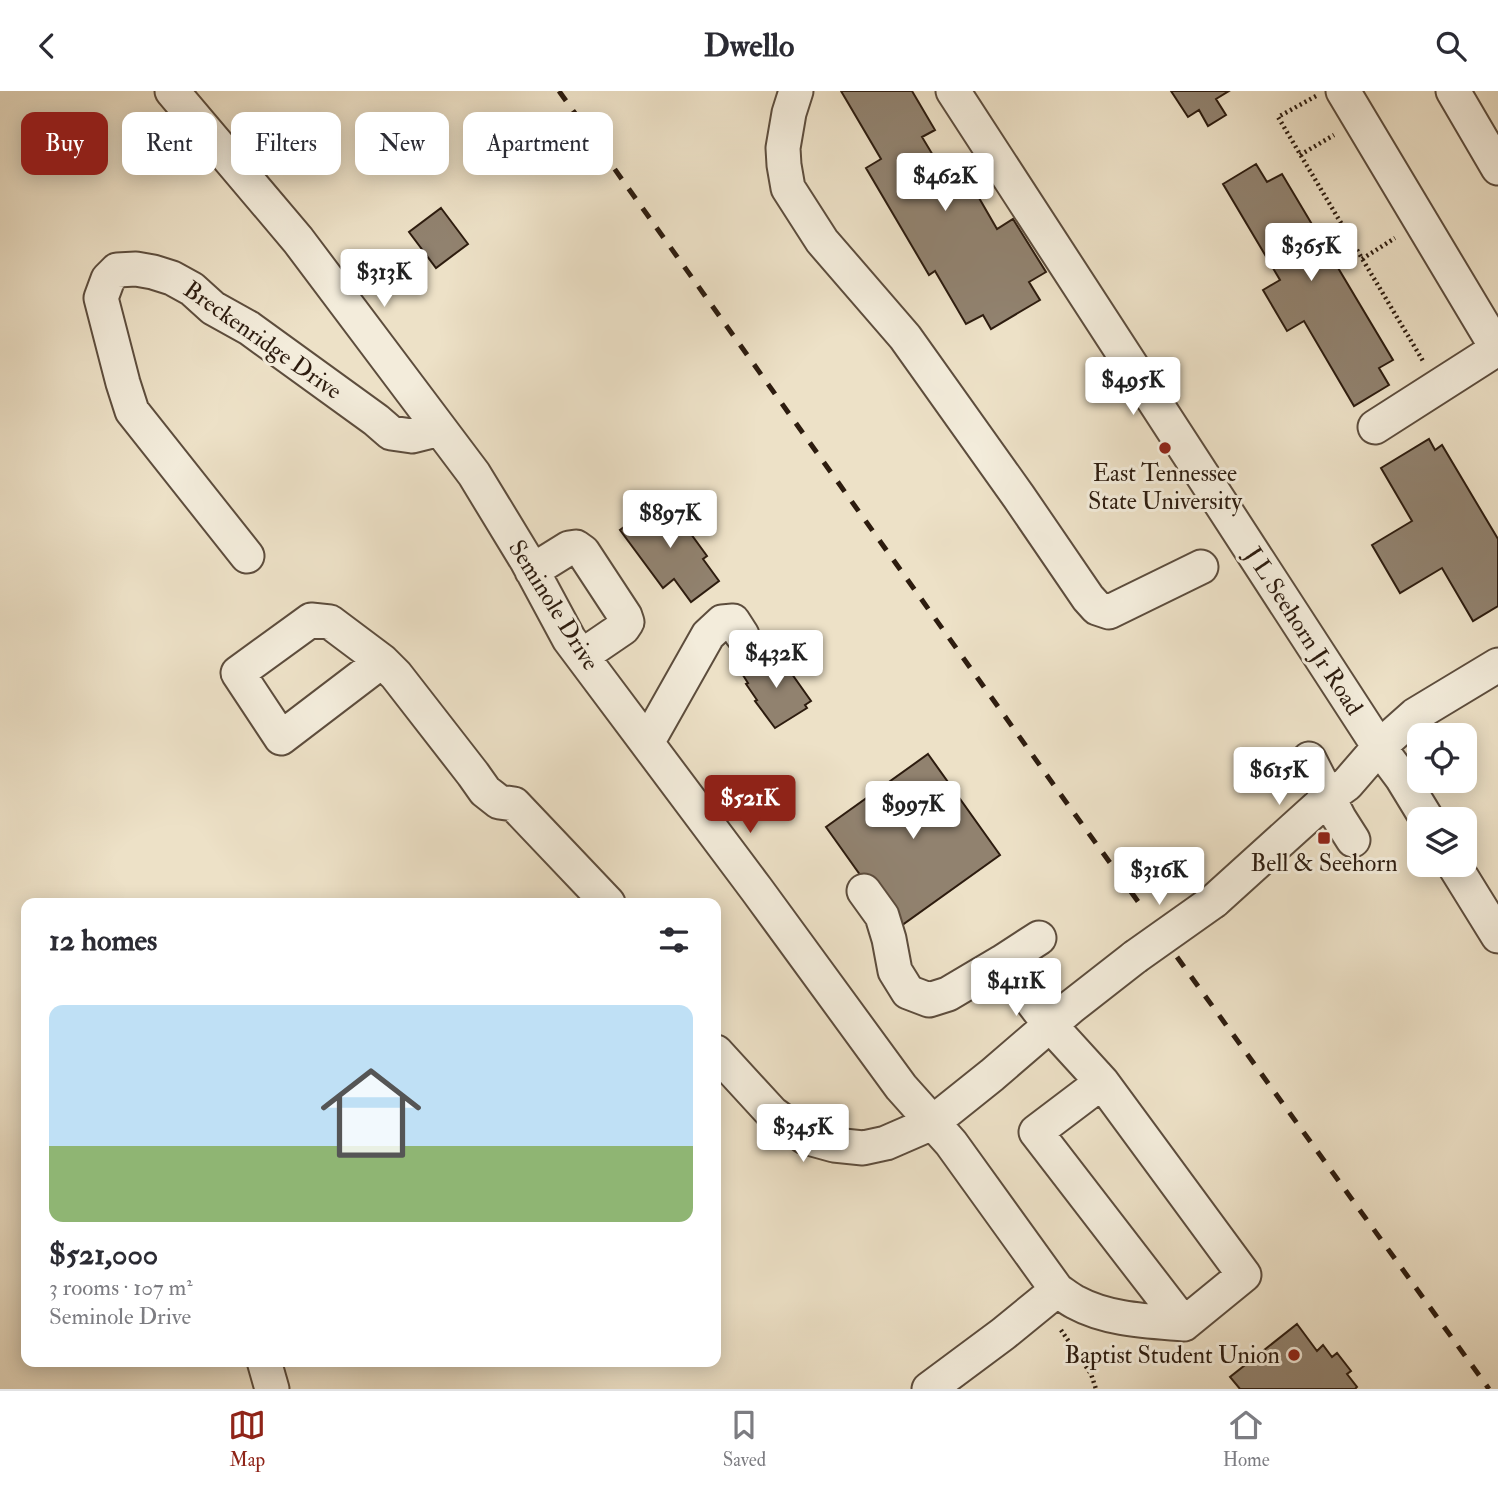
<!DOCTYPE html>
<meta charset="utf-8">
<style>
body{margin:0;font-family:"IM FELL Double Pica",serif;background:#f2f2f3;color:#2b2b33;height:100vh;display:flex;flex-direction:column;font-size:26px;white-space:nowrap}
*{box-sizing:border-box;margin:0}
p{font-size:23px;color:#7c7c81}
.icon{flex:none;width:38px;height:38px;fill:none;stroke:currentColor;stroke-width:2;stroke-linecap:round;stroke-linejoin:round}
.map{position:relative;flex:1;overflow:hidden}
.details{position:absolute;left:21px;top:807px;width:700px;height:469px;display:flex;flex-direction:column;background:#fff;border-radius:14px;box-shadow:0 4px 18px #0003}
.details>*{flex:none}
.guide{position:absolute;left:21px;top:21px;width:700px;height:63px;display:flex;gap:14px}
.tools{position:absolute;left:1407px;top:632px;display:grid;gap:14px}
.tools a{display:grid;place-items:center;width:70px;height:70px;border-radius:14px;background:#fff;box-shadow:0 4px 18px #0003;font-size:35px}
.price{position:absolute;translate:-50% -60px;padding:0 16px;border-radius:7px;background:#fff;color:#222;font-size:23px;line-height:46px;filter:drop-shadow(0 2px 4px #0008)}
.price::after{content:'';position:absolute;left:50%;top:42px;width:21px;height:16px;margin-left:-10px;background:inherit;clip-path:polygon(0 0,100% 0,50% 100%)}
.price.current{background:#8f2418;color:#fff}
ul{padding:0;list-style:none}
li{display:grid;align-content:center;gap:14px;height:371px;padding:0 28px}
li+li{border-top:2px solid #e1e1e2}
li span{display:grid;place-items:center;height:217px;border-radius:14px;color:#555}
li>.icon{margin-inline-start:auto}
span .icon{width:126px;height:126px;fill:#fffc;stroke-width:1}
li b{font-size:30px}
h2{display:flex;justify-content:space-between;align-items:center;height:84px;padding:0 28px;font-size:30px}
.tag{padding:0 24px;border-radius:14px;background:#fff;box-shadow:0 4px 18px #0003;font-size:24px;line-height:63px}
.tag.current{background:#8f2418;color:#fff}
header{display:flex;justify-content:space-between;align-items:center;height:91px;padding:0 28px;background:#fff;font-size:32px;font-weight:700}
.tab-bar{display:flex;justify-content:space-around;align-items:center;height:98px;border-top:2px solid #e1e1e2;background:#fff;font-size:19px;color:#7c7c81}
.tab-bar a{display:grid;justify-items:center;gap:4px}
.tab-bar .current{color:#8f2418}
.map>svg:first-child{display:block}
.building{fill:#91826f;stroke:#2d1c0f;stroke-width:2}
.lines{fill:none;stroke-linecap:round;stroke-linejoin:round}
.minor-casing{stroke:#5d4d3d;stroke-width:37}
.path{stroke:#2d1c0f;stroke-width:4.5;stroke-dasharray:2 3.5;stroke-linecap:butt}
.minor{stroke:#f3ecdb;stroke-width:33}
.rail{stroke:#2d1c0f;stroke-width:5;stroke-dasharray:12 12;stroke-linecap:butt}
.minor-bridge-casing{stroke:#5d4d3d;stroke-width:37;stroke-linecap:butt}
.minor-bridge{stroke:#f3ecdb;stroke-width:33}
.poi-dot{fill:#8f2418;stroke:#f3ecdb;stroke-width:2.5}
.labels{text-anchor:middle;stroke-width:6;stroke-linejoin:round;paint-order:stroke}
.street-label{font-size:24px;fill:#2d1c0f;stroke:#f3ecdb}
.poi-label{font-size:24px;fill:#2d1c0f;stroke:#f3ecdb}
</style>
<header><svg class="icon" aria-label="back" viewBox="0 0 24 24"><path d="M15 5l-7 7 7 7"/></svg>Dwello<svg class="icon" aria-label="search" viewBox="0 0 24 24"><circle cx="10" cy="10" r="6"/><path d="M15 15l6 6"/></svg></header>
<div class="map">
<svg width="1498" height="1298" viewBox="0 0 1498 1298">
<rect width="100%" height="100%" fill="#ede1c7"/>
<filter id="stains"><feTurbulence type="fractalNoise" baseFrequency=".00286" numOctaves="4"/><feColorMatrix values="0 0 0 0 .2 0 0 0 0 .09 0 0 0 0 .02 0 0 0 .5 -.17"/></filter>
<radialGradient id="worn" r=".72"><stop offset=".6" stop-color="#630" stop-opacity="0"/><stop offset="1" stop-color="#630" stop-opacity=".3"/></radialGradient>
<path class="building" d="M841,0h71l23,39 -13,7 18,30 16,-9 41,71 16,-10 33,53 -17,10 11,18 -49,29 -8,-14 -17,9 -31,-53 -6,4 -63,-107 15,-9z
M1171,0h58l-13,8 10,16 -18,11 -9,-16 -11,7z
M1256,73l11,18 15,-8 111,186 -14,8 10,17 -35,21 -50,-85 -17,10 -24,-41 17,-10 -57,-96z
M441,117l27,36 -32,24 -27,-36z
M1429,348l6,11 7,-5 56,94v67l-25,15 -31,-53 -42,25 -28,-48 40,-24 -31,-53z
M664,406l43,59 -4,3 16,22 -28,21 -17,-23 -11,9 -43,-58z
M772,560l8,11 2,-2 29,41 -6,4 2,3 -32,20 -20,-27 2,-1 -11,-16 2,-1 -7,-11z
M928,663l72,101 -102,73 -72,-101z
M1297,1233l20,27 6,-6 9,12 5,-4 14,18 -4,3 10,13 -2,2h-115l-10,-12z"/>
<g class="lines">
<defs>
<path id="minor" d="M172,0l126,149 176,234 53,87 42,78 188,251 144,197 50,56 106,147c6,4 12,9 18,12 33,18 73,19 109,22l60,-49 -142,-193 -52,-57 -48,-63 -54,32 -19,6 -21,-8 -13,-21 -6,-32 -7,-23 -18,-25
M796,0l-7,22 -6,35 1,17 4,23 34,53 83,96 114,160 69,101 9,10 12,4 92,-45
M953,0l426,656 23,31 25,41
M1343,0l155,259
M1453,0l45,77
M1375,336l122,-78
M247,465l-115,-145 -9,-28 -22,-85 7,-19 9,-9 19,-1 17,3 19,6 20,11 21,19 36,20 127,92 15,13 21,3 28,-7
M532,480l37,-23 7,-1 7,5 42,64 2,6 -4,6 -41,28
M382,570l-101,77 -43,-65 73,-53 19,2 52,39 14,14 77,99 12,17 14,11 15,2 94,99
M647,652l61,-108 14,-13 11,-1 9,14
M1309,668l30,59 14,22
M1454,774l44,71
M1214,810l115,-104 18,-13 32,-37 36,-32 83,-50
M1002,871l37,-24
M716,961l56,61 33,24 29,8 29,3 23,-5 46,-20 60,-48 79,-68 64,-50
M1102,991l-66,50 148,192
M264,1270l8,28
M929,1298l74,-55 54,-44"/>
</defs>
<use href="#minor" class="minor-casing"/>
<path class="path" d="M1316,5l-38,21 145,244
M1300,64l34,-20
M1362,168l33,-21
M1061,1239l30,44 5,15"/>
<use href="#minor" class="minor"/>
<path class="rail" d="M559,0l502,704 81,112
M1177,866l312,432"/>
<defs>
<path id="minor-bridge" d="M1135,866l79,-56"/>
</defs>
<use href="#minor-bridge" class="minor-bridge-casing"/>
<use href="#minor-bridge" class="minor-bridge"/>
</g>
<g class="poi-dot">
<circle cx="1165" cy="357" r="7"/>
<rect x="1317" y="740" width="14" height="14" rx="3.5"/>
<circle cx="1294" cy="1264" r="7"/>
</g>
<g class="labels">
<g class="street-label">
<text transform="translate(263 249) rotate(35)" y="8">Breckenridge Drive</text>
<text transform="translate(554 514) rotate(58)" y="8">Seminole Drive</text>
<text transform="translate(1304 540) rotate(57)" y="8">J L Seehorn Jr Road</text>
</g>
<g class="poi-label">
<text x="1165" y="390">East Tennessee<tspan x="1165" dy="28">State University</tspan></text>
<text x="1324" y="780">Bell &amp; Seehorn</text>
<text x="1280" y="1272" text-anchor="end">Baptist Student Union</text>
</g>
</g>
<rect width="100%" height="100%" filter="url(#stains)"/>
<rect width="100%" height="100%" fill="url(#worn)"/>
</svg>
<div class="tools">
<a><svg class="icon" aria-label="locate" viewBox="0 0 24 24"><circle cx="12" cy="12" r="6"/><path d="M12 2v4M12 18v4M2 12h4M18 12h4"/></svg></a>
<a><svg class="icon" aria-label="layers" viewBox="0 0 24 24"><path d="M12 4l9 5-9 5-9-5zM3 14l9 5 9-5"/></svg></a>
</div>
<b class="price" style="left:945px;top:122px">$462K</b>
<b class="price" style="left:1311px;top:192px">$365K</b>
<b class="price" style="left:384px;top:218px">$313K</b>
<b class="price" style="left:1133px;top:326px">$495K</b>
<b class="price" style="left:670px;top:459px">$897K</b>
<b class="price" style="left:776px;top:599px">$432K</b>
<b class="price" style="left:1279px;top:716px">$615K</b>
<b class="price current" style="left:750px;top:744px">$521K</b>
<b class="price" style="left:913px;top:750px">$997K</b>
<b class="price" style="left:1159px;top:816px">$316K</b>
<b class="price" style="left:1016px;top:927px">$411K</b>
<b class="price" style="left:803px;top:1073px">$345K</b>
<div class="guide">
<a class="tag current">Buy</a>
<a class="tag">Rent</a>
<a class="tag">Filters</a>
<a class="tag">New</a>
<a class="tag">Apartment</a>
</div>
<section class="details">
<h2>12 homes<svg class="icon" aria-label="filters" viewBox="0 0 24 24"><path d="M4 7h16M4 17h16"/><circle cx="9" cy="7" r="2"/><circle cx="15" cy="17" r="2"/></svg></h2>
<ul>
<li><span style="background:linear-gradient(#bfe0f5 65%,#8fb573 0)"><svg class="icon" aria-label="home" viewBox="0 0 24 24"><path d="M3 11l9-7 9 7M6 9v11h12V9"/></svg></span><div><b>$521,000</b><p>3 rooms · 107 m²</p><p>Seminole Drive</p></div></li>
</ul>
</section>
</div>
<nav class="tab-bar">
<a class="current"><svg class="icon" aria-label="map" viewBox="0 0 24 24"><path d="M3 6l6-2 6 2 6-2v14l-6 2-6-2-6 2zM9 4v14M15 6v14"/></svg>Map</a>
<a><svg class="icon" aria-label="saved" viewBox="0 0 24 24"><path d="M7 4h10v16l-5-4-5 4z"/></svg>Saved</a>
<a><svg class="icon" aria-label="home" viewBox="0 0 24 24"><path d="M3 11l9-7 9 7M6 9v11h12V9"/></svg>Home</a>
</nav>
